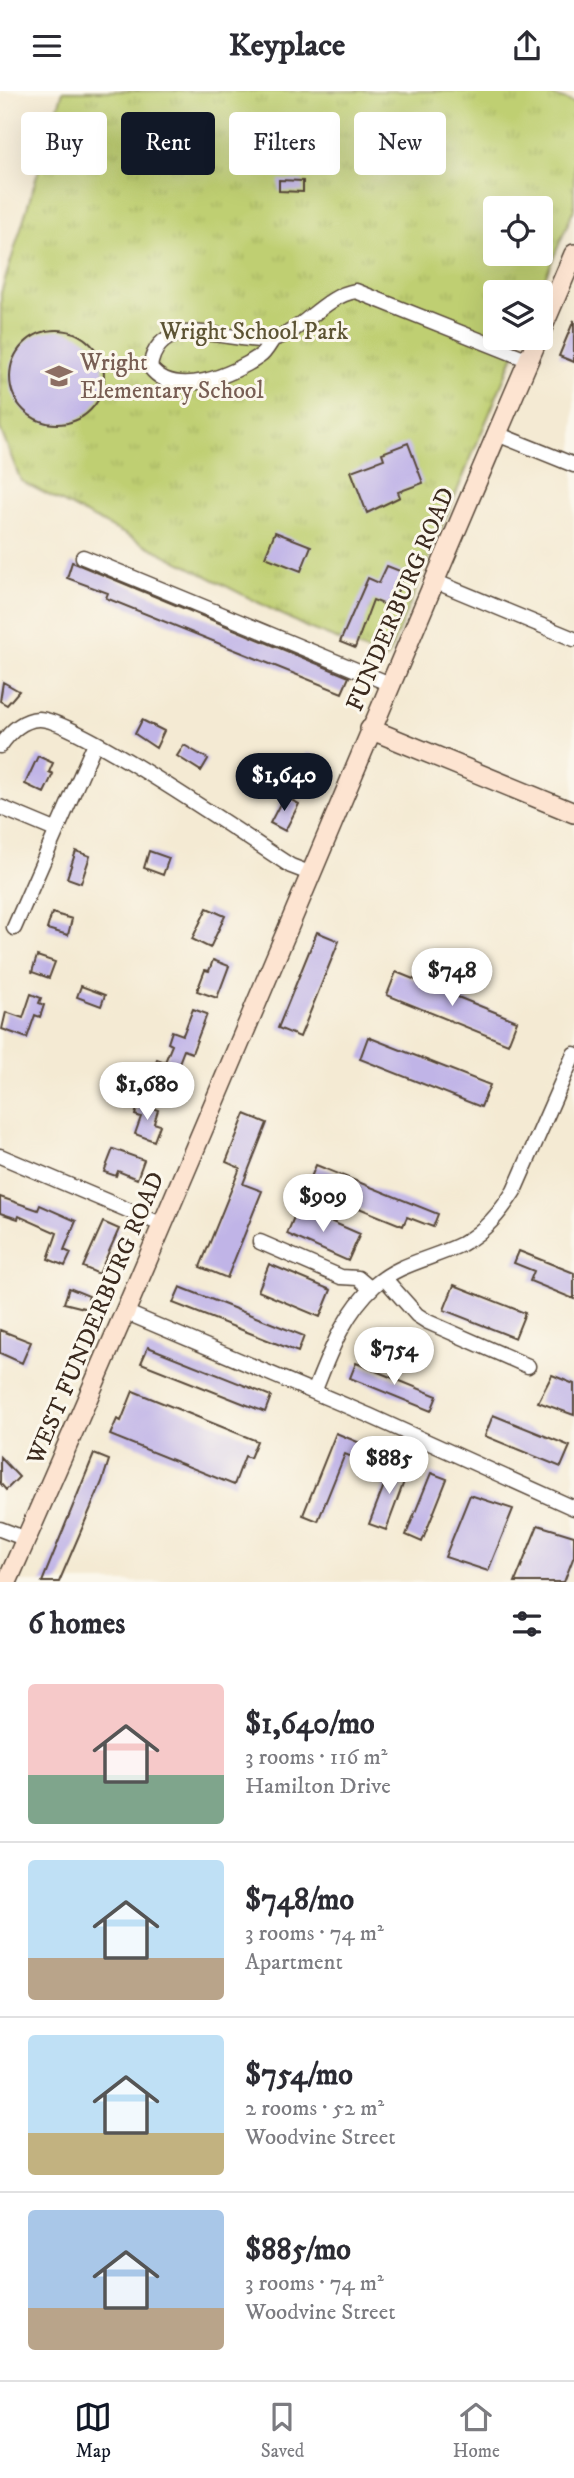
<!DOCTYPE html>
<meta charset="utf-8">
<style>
body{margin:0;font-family:"IM FELL DW Pica",serif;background:#f7f7f7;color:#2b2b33;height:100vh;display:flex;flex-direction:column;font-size:26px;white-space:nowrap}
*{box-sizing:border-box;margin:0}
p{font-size:23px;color:#7c7c81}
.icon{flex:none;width:38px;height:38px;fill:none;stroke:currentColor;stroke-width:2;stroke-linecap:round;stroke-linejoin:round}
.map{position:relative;height:1491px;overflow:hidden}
.side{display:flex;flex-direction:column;background:#fff;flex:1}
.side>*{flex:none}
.hud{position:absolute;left:21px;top:21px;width:532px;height:63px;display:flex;gap:14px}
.fabs{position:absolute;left:483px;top:105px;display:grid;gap:14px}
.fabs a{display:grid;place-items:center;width:70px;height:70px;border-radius:7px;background:#fff;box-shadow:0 7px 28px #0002;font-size:35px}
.price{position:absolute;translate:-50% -60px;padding:0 16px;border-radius:24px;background:#fff;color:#222;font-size:23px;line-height:46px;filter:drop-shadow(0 2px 4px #0008)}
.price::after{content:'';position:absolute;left:50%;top:42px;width:21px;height:16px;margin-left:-10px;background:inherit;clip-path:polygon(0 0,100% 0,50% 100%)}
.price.active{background:#111827;color:#fff}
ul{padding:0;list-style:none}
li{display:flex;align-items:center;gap:21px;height:175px;padding:0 28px}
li+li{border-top:2px solid #e1e1e2}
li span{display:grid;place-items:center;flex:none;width:196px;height:140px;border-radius:7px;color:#555}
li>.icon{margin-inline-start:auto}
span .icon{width:84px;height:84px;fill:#fffc;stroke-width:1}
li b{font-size:30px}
h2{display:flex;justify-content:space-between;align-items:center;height:84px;padding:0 28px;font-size:30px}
.pill{padding:0 24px;border-radius:7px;background:#fff;box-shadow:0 7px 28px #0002;font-size:24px;line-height:63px}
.pill.active{background:#111827;color:#fff}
header{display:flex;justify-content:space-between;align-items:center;height:91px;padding:0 28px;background:#fff;font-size:32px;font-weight:700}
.tabs{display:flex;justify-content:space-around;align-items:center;height:98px;border-top:2px solid #e1e1e2;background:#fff;font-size:19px;color:#7c7c81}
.tabs a{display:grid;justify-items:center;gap:4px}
.tabs .active{color:#111827}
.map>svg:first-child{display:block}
.grass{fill:url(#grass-tufts);stroke:#7d7c48;stroke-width:2;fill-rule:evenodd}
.building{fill:#c0b4e7}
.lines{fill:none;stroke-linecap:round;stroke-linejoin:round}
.street-casing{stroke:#574739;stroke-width:17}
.secondary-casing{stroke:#574739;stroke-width:22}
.street{stroke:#fff;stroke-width:14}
.secondary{stroke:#fde4d1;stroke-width:19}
.labels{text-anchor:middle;stroke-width:6;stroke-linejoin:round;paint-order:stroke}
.park-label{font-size:24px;fill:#5c5333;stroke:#fbf7ec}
.education-label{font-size:24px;fill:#785e54;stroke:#fbf7ec;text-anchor:start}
.street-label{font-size:24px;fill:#3b2a1e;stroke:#fbf7ec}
</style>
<header><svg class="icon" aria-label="menu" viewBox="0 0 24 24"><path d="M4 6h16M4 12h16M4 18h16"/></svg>Keyplace<svg class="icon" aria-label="share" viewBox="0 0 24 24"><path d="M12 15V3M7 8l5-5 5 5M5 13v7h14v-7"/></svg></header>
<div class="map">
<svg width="574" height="1491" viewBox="0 0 574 1491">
<defs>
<pattern id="grass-tufts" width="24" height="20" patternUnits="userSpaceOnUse" patternTransform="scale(1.75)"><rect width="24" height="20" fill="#bfcf72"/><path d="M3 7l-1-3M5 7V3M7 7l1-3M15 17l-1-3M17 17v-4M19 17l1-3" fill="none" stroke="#a5b262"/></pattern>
</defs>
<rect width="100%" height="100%" fill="#fbf7ec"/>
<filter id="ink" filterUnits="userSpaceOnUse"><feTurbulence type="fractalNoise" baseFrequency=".0143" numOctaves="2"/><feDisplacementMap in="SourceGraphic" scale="14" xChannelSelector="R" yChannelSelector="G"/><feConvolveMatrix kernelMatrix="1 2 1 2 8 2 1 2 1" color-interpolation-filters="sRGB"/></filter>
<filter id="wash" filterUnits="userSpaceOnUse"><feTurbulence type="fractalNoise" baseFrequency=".00686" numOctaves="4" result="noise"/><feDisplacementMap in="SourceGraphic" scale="28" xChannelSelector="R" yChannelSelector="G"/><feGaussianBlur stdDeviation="1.57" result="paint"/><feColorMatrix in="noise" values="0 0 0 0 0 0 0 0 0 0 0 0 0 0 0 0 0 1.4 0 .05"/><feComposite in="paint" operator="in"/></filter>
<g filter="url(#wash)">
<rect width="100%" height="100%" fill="#f4ead3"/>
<path class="grass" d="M63,0h479l32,12v106l-35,83h-44v46h26l-134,321 -81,-32 -285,-146 -21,-53 1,-135zM495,117h46v46h-46z"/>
<g id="blocks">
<path class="building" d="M279,89l24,1v11l-24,-1z
M574,229v42l-15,-6z
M10 286a47 47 0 1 1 94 0a47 47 0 1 1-94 0Z
M408,352l15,40 -25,9 2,5 -33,16 -16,-42 33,-12 -2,-6z
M275,441l36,14 -10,25 -36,-14z
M72,471l277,115 -7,16 -236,-95 2,-5 -41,-15z
M387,475l18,7 -14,34 -18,-7 -18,48 -15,-6 28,-64 11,5z
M3,591l16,9 -12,14 -7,-4z
M142,629l22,11 -8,17 -21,-14z
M184,654l24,14 -7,12 -24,-15z
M307,662l16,6 -11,29 -16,-5z
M38,665l15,7 -4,9 4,2 -9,19 -19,-9z
M284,705l15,8 -14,27 -15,-8z
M76,760l14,5 -9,27 -14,-5z
M149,760l20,7 -6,17 -19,-7z
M207,817l18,8 -15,32 -18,-9z
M52,822l20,6 -4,16 -21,-6z
M317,841l22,9 -39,96 -22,-9z
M37,865l18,6 -6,16 -17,-6z
M213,869l16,6 -12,32 -20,-7 8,-21 4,1z
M396,881l121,49 -9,23 -121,-49z
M81,895l24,9 -4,11 -24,-9z
M31,903l10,4 -2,5 5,2 -4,12 -5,-2 -8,23 -25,-9 4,-17 17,6z
M193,918l14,5 -15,39 -8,-3 -10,26 6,2 -6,16 -19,-7 6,-14 -8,-3 4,-11 8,3 7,-17 -4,-2 4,-12 11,4z
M368,946l122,48 -9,22 -121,-48z
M139,1012l19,7 -4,13 6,2 -6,16 -19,-7 6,-17 -6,-2z
M245,1023l22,9 -24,61 19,7 -35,87 -27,-11 40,-99 -14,-6z
M113,1058l31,11 -7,19 -19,-8 -2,5 -12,-4z
M316,1074l122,49 -5,13 -26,-10 -4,9 -96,-39z
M0,1106l38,13 2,-5 36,16 -12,29 7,3 -6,13 -17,-7 9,-26 -38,-17 -1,3 -18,-6z
M298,1116l62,27 -12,27 -61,-27z
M103,1131l16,7 -20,45 -16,-7z
M519,1160l55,22v26l-44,-18 4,-10 -20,-8z
M269,1173l62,26 -11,27 -62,-26z
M454,1194l71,28 -10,25 -71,-28z
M180,1196l124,49 -6,16 -125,-49z
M69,1197l20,8 -1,3 3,1 -3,9 -24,-6z
M0,1239l31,12 -9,21 -22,-10z
M148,1256l123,49 -6,16 -124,-49z
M356,1272l81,33 -6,15 -81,-33z
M552,1284l22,9v31l-36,-13z
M133,1300l124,50 -7,17 -5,-2 -11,29 -124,-50 7,-16 4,2z
M493,1324l77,31 -9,21 -76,-31z
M336,1342l41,17 -6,15 -26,-11 -27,67 -15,-6z
M94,1363l15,6 -7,22 -43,100h-17z
M0,1366l19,20 -13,13 -6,-7z
M393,1371l16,6 -23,62 -17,-6z
M431,1382l16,6 -25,63 -16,-7z
M470,1404l43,14 -25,62 -43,-14z
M538,1434l36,11v20l-10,26h-49z"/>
</g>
</g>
<g filter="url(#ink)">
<use href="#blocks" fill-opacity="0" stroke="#574739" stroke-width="2"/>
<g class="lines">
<defs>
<path id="street" d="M273,248c-4,6 -8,14 -13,17 -27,19 -86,44 -110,11 10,-60 83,-22 122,-28 29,-5 51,-43 84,-48l173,69
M497,343l77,31
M83,466l307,127
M434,490l140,58
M0,655c9,-13 22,-26 38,-27 33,-3 214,122 253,147l21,8
M0,716l55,23
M14,837l81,-185
M0,1065l163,69
M260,1151l81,35 17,1 13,11
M384,1187l33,37 11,7 100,44
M125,1221l243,103 206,93
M314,1301c16,-39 29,-78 61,-107 25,-22 57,-26 87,-41 23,-13 38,-31 52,-53l60,-137
M0,1438l26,10"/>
<path id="secondary" d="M541,240l33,-77
M370,638l204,84
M7,1491c183,-412 353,-830 531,-1244"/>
</defs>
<use href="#street" class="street-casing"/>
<use href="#secondary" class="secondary-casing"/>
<use href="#street" class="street"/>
<use href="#secondary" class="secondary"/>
</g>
</g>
<defs>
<symbol id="school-bare" viewBox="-9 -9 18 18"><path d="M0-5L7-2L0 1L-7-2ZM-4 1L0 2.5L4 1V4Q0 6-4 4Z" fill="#8d6e63" stroke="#fbf7ec" stroke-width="2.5" paint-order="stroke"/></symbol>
</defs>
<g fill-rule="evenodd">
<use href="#school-bare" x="40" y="266" width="38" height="38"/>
</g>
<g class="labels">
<g class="park-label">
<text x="254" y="248">Wright School Park</text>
</g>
<g class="education-label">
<text x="80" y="279">Wright<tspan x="80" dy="28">Elementary School</tspan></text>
</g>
<g class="street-label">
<text transform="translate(400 508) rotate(-67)" y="8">FUNDERBURG ROAD</text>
<text transform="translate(95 1227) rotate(-67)" y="8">WEST FUNDERBURG ROAD</text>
</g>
</g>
</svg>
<div class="fabs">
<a><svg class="icon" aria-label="locate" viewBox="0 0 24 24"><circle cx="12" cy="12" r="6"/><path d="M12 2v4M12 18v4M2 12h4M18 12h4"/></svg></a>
<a><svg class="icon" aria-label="layers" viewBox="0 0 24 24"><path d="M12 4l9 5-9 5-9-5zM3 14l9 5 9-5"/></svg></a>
</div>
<b class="price active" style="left:284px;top:722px">$1,640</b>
<b class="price" style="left:452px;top:917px">$748</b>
<b class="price" style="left:147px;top:1031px">$1,680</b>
<b class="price" style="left:323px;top:1143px">$909</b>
<b class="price" style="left:394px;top:1296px">$754</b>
<b class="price" style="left:389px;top:1405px">$885</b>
<div class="hud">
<a class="pill">Buy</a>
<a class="pill active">Rent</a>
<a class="pill">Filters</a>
<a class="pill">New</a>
</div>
</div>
<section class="side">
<h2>6 homes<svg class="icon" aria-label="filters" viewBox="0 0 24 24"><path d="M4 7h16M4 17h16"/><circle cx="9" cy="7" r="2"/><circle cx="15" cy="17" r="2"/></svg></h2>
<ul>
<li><span style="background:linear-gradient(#f6c9c9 65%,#7fa58c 0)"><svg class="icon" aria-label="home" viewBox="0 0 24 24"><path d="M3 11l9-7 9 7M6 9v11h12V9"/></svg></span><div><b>$1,640/mo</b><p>3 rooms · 116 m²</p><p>Hamilton Drive</p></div></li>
<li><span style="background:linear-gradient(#bfe0f5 70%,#b9a48a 0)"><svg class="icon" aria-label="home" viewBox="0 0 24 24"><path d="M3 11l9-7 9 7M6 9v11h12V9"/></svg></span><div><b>$748/mo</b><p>3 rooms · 74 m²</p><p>Apartment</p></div></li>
<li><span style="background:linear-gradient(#bfe0f5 70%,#c2b280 0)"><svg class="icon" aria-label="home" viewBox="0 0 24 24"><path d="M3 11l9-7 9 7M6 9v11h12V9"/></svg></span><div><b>$754/mo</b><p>2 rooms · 52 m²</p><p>Woodvine Street</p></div></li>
<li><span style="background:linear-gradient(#a9c7e8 70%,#b9a48a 0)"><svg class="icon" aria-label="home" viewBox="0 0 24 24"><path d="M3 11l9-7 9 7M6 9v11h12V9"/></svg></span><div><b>$885/mo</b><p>3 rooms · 74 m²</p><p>Woodvine Street</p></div></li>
</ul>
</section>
<nav class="tabs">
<a class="active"><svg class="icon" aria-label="map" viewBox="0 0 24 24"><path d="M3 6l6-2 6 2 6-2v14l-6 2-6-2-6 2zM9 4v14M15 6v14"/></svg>Map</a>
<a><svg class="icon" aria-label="saved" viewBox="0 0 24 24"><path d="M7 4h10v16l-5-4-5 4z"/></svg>Saved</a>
<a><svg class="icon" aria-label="home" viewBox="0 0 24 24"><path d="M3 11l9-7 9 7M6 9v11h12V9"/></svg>Home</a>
</nav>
